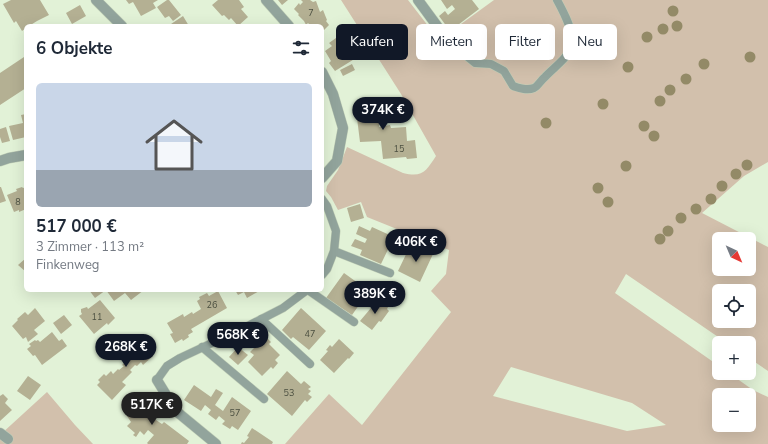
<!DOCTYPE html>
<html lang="de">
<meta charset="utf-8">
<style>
body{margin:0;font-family:"Nunito Sans",sans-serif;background:#f2f2f3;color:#1f2937;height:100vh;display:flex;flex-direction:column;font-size:15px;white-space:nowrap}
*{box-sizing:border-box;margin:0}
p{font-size:13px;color:#747a83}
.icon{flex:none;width:22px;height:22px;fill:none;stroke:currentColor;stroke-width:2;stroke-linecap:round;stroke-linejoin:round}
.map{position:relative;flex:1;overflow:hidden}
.panel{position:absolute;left:24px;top:24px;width:300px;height:268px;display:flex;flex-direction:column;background:#fff;border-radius:6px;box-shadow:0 4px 16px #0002}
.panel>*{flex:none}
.hud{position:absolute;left:336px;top:24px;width:372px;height:36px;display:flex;gap:8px}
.needle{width:26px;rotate:136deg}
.fabs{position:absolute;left:712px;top:232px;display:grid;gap:8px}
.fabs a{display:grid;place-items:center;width:44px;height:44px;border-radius:6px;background:#fff;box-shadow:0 4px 16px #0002;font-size:20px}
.price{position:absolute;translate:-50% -34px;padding:0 9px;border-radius:14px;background:#111827;color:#fff;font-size:13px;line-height:26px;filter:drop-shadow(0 1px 2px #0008)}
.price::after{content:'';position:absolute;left:50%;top:24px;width:12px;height:9px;margin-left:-6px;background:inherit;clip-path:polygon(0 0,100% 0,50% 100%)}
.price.selected{background:#222;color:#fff}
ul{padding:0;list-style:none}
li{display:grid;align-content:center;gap:8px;height:212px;padding:0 12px}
li span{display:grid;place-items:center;height:124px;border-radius:6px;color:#555}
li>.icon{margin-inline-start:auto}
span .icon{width:72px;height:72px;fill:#fffc;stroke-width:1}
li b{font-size:17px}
h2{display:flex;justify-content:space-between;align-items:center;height:48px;padding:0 12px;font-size:17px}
.pill{padding:0 14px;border-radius:6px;background:#fff;box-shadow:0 4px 16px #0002;font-size:14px;line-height:36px}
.pill.selected{background:#111827;color:#fff}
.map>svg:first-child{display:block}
.green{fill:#d2c0ac;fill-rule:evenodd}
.building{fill:#b4b093}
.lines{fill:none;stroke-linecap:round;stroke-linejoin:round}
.lane-casing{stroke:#c1cfb7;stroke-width:9}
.street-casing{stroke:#c1cfb7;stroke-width:11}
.lane{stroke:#92a49c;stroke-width:8}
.street{stroke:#92a49c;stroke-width:10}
.tree{fill:#938a67}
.labels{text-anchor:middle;stroke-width:4;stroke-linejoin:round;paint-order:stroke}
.number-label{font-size:9px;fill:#4c5041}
</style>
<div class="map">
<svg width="768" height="444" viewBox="0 0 768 444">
<rect width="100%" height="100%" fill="#e2f2d7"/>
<path class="green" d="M341,0h67l31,40 55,-40h274v162l-24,14 -42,37 66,34v124l-19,-13v-15h-22l-101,-69 -11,19 104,73v7h10l24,17 15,7v47h-483l44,-50 33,31 89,-113 -20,-21 15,-17 3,-24 -82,-33 -6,-15 -23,8 -7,-13 -5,-6 1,-5 11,-16 9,-23 56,26c20,5 23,-2 33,-17l-35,-62zM719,239h30v30h-30zM719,291h30v30h-30zM511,367l121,36 34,22 -39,6 -134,-35zM719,395h30v30h-30z
M47,392l28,33 18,19h-93v-9z"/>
<path class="building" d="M11,0h29l9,15 -12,6 -8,5h-3v2l-4,3 -6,-10 -2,2 -11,-19z
M126,0h32l-5,3 3,5 -15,8 -8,-14 -4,2z
M167,0h2l12,15 -8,6 -4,-5 -4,2 -8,-11z
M218,0h21l5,7 -3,2 7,8 -10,9 -7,-8 -2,2 -5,-5 -2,1 -10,-11z
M278,0h10l-6,5z
M301,0h9l3,2 3,-1 4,11 3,-2 4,10 -1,1 3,4 -7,7v-6h-11l-3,-3 -2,2 -2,-4 -6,-6 1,-1 -5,-5 5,-6 1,2 3,-3z
M441,0h31l7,9 -29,22 -11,-15 6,-5 3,4 7,-6 -3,-4 -5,4z
M80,5l6,11 -14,8 -6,-11z
M183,16l6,10h-21z
M342,37l14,21 -21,13 -6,-8 2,-2 -6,-10 7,-5 -3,-3 7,-5 1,2z
M24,57l2,4v27l-26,17v-32z
M352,64l3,6 -12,6 -3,-6z
M383,98l3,21h-6l-1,8 11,-2 1,3 15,-1 1,14 8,-1 2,18 -10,1 -1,-2 -23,2 -2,-18 -21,1 -5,-40z
M26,114v23l-13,3 -4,-14 14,-3 -2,-8z
M6,127l4,14 -8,2 -2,-6v-8z
M0,187h1l5,14 -6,2z
M22,187l1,1 3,-1v22l-7,3v-2l-5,2 -7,-17 10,-4 -1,-2z
M360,204l4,14 -13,4 -4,-14z
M359,226l11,5 2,-4 22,10 -13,27 -21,-9 2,-5 -11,-4 4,-7 10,4 2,-4 -11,-5z
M411,244l22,10 -13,28 -22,-11z
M26,258v14l-8,-7z
M344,273l25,18 -17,24 -26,-17z
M89,290h55l-13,10 -6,-7 -11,8 -8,-11 -11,8z
M235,290h26l-14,8 -3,-6 -6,3z
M218,291l9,17 -36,21 2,3 -5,3 1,2 -6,4 -1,-2 -7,4 -5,-9 3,-1 -6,-10 16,-9 1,3 8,-5 1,2 8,-5 -4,-8 3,-2 -1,-2 8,-4 2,3z
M100,300l15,18 -7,7 -1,-2 -13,11 -15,-18 3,-2 -1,-2v-3l6,-2 1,2z
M378,301l2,2 2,-2 6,6 -1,2 2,2 -8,11 -2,-1 -7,9 -12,-9 16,-19z
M35,308l10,13 -11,9 4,4 -10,8 -2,-5 -3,2 -11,-13 6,-6 -1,-1 8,-7 3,3z
M301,308l25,23 -17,19 -16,-13 -2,2 -9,-9z
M64,315l8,10 -11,9 -8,-11z
M52,332l7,9 3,-2 5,7 -25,19 -7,-10 -2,1 -6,-7 4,-3 -2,-2 6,-4 1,1 2,-1 2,2z
M262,333l9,9 -2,2 11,11 -5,5 3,3 -5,6 -2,-2 -9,9 -14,-14 6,-7 -4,-3 9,-9 -4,-3z
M145,337l11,13 -4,4 1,2 -10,9 -2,-3 -4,4 -2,-1 -5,5 2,2 -10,10 4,3 -14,15 -15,-15 3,-3 -2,-2 6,-6 2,2 5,-5 2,3 5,-5 1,1 5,-4 -2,-1 8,-7 -4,-4 6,-6 -1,-1 8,-8 2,2z
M339,339l15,14 -5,6 -1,-1 -14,15 -14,-13 8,-9 -2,-1 4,-5 2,2z
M238,347l10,8 -10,10 -9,-8z
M287,371l14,13 3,-3 7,6 -3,2 3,2 -3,3 4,3 -5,5 -2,-2 -13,16 -25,-22z
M28,376l13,9 -11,15 -13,-9z
M194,385l17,12 5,-8 7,4 -8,12 8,6 9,-14 19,14 -13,19 -6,-4 -2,3 -8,-5 3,-3 -6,-5 -3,4 -8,-6 3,-4 -6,-5 -4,6 -17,-11z
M3,394l5,5 -3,4 7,7 -12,11v-25z
M135,395l5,5 -2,2 18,18 6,4 2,-2 25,19 -2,3h-39l-1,-1 7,-8 -6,-5 -4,5 -4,-4 -4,6 -3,-2 2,-2 -8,-7 4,-4 -4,-6 6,-6 -6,-7z
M252,428l21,14 -1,2h-31l1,-2 2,1 5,-6 -2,-1z"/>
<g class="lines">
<defs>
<path id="lane" d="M443,34l16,16 16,13 16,1 13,7 9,15c6,2 14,5 21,2 4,-2 7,-8 11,-11 9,-10 24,-19 27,-33 2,-13 -9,-33 -15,-44
M322,199l5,7 9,25 -2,20 -7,18 -5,6
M334,251l56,22
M308,290l46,32
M261,319l49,45
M202,347l62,52
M157,380l10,-14 13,-8 66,-31 37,-19 24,-18"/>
<path id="street" d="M96,0l26,26
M266,0l23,26
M418,0l25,34
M322,72l11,22 10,34 -6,33 -15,17
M0,161l9,-3 17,-3
M157,380l19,31 40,33
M0,433l8,6"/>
</defs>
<use href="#lane" class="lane-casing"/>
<use href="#street" class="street-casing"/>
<use href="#lane" class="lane"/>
<use href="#street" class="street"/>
</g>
<g class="tree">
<circle cx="673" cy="11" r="5.5"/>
<circle cx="677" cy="26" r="5.5"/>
<circle cx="663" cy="29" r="5.5"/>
<circle cx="647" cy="37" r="5.5"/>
<circle cx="750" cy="57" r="5.5"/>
<circle cx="704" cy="64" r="5.5"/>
<circle cx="628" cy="67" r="5.5"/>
<circle cx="686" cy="79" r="5.5"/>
<circle cx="670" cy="90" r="5.5"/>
<circle cx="660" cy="101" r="5.5"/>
<circle cx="603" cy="104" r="5.5"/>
<circle cx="546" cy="123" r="5.5"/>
<circle cx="644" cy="126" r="5.5"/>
<circle cx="654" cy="136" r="5.5"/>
<circle cx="747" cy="165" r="5.5"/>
<circle cx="626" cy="166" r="5.5"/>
<circle cx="736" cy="174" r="5.5"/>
<circle cx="722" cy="186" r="5.5"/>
<circle cx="598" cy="188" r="5.5"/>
<circle cx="711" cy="199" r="5.5"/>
<circle cx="608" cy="202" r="5.5"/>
<circle cx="696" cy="209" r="5.5"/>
<circle cx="681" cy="218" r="5.5"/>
<circle cx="668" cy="231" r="5.5"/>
<circle cx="660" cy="239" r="5.5"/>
</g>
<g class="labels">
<g class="number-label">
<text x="311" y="16">7</text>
<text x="399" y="152">15</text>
<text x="18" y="205">8</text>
<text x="212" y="308">26</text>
<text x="97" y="320">11</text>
<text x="310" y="337">47</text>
<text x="289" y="396">53</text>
<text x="235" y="416">57</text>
</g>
</g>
</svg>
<div class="fabs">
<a><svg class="needle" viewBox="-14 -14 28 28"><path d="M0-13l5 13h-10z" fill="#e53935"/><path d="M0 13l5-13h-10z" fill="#747a83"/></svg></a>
<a><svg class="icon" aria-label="locate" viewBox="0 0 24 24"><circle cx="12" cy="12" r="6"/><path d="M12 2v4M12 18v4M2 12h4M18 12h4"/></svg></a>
<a>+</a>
<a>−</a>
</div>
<b class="price" style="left:383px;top:131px">374K €</b>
<b class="price" style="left:416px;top:263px">406K €</b>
<b class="price" style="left:375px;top:315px">389K €</b>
<b class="price" style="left:238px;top:356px">568K €</b>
<b class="price" style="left:126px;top:368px">268K €</b>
<b class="price selected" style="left:152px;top:426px">517K €</b>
<div class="hud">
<a class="pill selected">Kaufen</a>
<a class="pill">Mieten</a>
<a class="pill">Filter</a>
<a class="pill">Neu</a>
</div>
<section class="panel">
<h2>6 Objekte<svg class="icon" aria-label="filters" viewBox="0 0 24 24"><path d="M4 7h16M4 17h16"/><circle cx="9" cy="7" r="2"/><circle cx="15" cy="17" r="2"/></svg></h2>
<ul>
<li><span style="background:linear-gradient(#c9d6e8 70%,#9aa5b1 0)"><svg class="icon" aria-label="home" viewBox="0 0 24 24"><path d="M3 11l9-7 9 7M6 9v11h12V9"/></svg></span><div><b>517 000 €</b><p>3 Zimmer · 113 m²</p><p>Finkenweg</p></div></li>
</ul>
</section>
</div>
